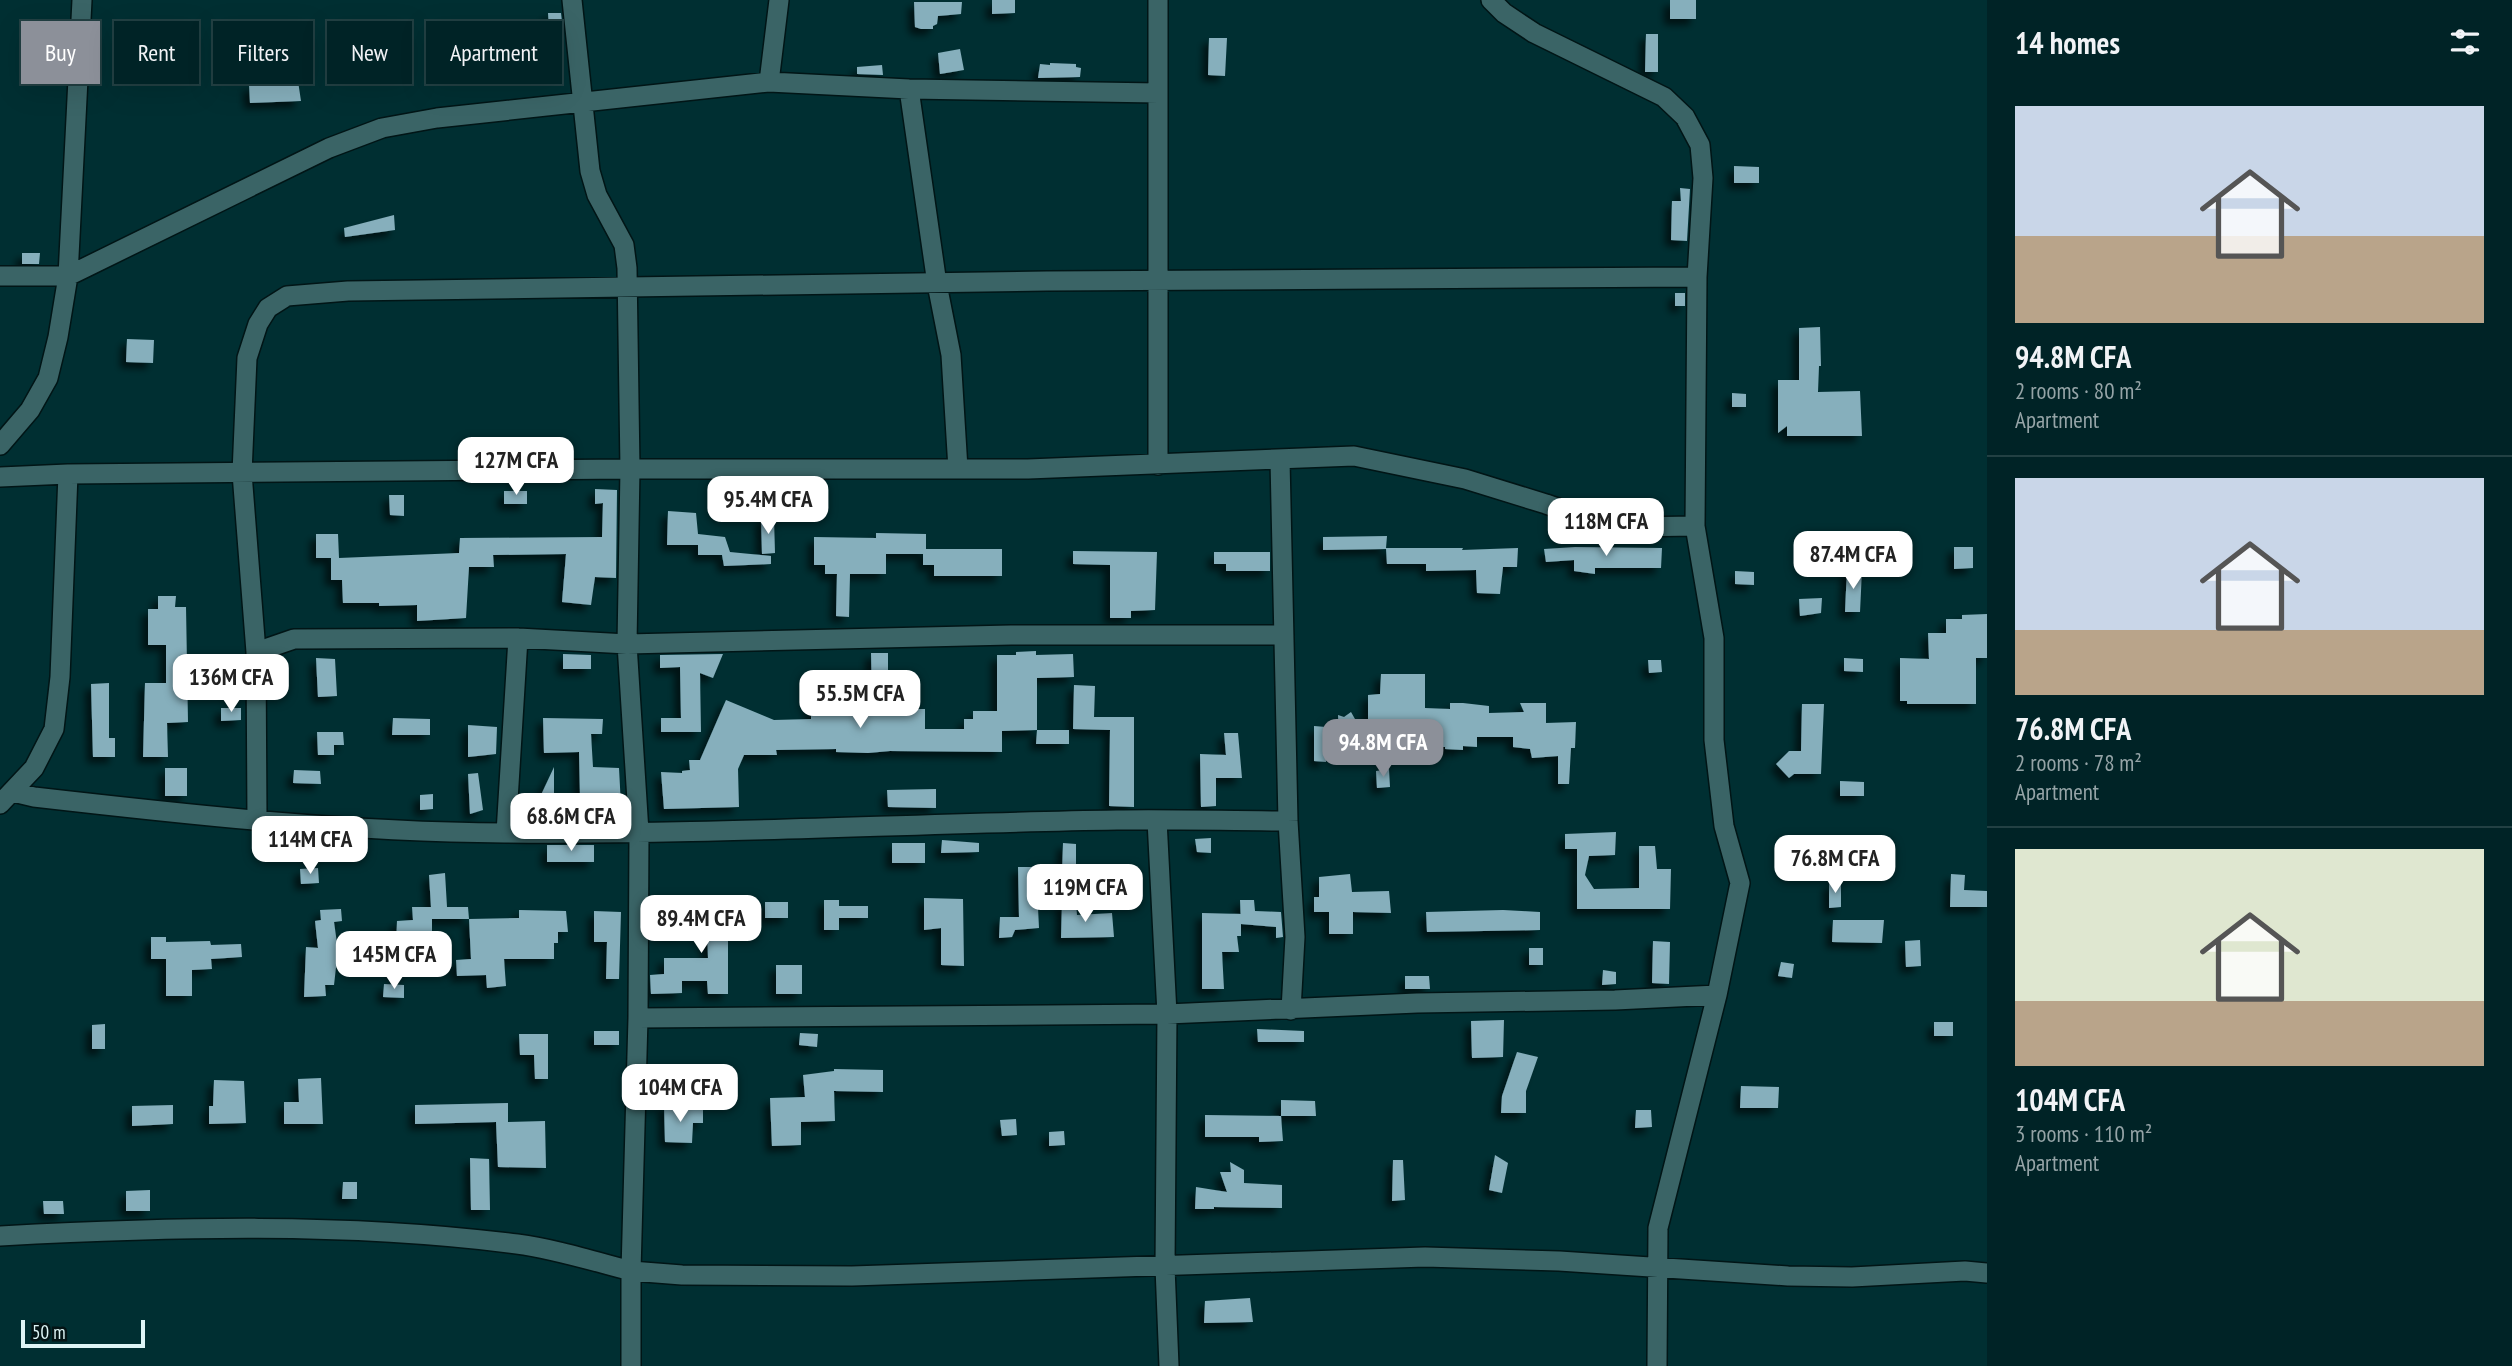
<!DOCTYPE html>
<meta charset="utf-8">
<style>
body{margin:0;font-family:"PT Sans Narrow",sans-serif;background:#0e2f32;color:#f1f3f6;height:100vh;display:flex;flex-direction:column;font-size:26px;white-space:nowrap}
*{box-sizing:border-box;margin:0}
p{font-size:23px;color:#95a4a7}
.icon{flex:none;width:38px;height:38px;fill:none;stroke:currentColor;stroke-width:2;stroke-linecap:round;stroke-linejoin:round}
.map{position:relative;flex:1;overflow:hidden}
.details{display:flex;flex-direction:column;background:#002326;width:525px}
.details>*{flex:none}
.banner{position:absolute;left:21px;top:21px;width:665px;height:63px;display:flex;gap:14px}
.scale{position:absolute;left:21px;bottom:18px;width:124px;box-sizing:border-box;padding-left:7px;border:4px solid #def5f6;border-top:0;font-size:19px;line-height:24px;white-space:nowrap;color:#def5f6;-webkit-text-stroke:5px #041415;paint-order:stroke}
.price{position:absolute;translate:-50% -60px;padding:0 16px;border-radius:14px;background:#fff;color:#222;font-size:23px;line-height:46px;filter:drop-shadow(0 2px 4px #0008)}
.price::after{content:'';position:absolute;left:50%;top:42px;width:21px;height:16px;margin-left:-10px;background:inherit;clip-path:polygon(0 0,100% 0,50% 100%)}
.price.active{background:#8c9099;color:#fff}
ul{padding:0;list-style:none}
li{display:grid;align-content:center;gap:14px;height:371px;padding:0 28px}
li+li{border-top:2px solid #224043}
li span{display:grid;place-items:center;height:217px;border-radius:0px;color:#555}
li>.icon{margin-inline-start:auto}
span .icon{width:126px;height:126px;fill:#fffc;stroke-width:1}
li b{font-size:30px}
h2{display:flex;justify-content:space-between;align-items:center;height:84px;padding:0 28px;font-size:30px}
.chip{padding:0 24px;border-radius:0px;background:#002326;box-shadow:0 7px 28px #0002,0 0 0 2px #224043;font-size:24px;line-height:63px}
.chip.active{background:#8c9099;color:#fff}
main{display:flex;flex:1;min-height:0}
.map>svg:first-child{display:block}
.building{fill:#86afbc;filter:url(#shadow)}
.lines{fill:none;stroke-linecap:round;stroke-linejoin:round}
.minor-casing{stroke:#011516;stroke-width:22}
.minor{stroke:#3a6466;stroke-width:19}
</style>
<main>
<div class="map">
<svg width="1987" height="1366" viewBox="0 0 1987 1366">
<defs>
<filter id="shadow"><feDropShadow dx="-6" dy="6" stdDeviation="3.5" flood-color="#0009"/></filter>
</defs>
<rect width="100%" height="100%" fill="#002f32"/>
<path class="building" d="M992,0h23v13l-23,1z
M1670,0h26v19h-26z
M914,2h48l-1,12 -23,2 -1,8 -4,2v3h-12l-6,-2z
M548,13h13l2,17h-14z
M1646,34h12v38h-13z
M1209,38h18l-2,38 -17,-1z
M960,49l4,21 -24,4 -2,-21z
M1050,63l26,1v3l5,1 -1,9 -42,1 2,-14 10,1z
M882,65l1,10 -26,-1v-7z
M298,81l3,20 -51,2 -1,-18 21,1z
M1734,166l25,1v16h-25z
M1680,188l10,1 -3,52 -16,-1 1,-39h9z
M394,215l1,15 -50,7 -1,-9z
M22,253h18l-1,11h-17z
M1675,293h10v13h-10z
M1820,327l1,39h-2l-1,26 42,-1 2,45h-75v-10l-9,7v-53h21v-52z
M127,339l27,1 -1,23 -27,-1z
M1732,393l14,1v13h-14z
M595,489l22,1 -1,88 -21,-1 -4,28 -29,-3 4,-48 -73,1 1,12h-25l-3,51 -49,3v-16l-38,1v-3h-36l-1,-23h-11v-22h-15v-24h22l1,24 120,-5 1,-15 142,-1 1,-34 -8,1z
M504,491h23v13h-23z
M389,495h15v21l-14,-1z
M668,511l28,2 2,21 27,3 5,15 41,4v8l-47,2 -2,-11h-24v-10h-31z
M761,518h13l1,35 -13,1z
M876,533l50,1v15h76v27h-68v-11h-11v-11h-37v20h-36l-1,43 -13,-1 1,-42h-12v-9h-11v-28l62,1z
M1387,536l-1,12h77l-1,2 56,-2 -1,19h-14l-3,27 -23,-1 -1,-23 -50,1v-7h-39l-1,-15 -63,1v-13z
M1575,547l87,1 -1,20h-66v6l-21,-3v-11l-28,2 -2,-13z
M1954,547h19v21l-19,1z
M1073,551l84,1 -2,58 -24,1v7h-21v-53l-37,-1z
M1214,552h56v19h-44v-7h-12z
M1847,569l15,1 -2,42h-15z
M1735,571l19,1v13l-19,-1z
M158,596h18l-1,11h11l2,115 -21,1 1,34h-25l2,-74h21v-38h-18v-36h10z
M1822,598l-1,15 -21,3 -1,-17z
M1987,614v44h-11v46h-69v-3h-7v-43l29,1 -1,-26h18v-14h16v-4z
M1036,651v4l37,-1 1,23 -37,1v52l-35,1v21l-112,-1 -22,2 -32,-1v-3l-60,1 1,5h-33l-6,14 1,38 -75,2 -3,-37 21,1v-2l8,-1 -1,-10h11l26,-60 48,20 37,-1v-11h14v8l25,-1 5,-22 17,5 -1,-45h17v35h2l1,21h34v20h39v-10h9v-8h24v-56h19v-3z
M563,654l28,1v14h-28z
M723,654l-10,24 -13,-5 1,59h-40v-14h20l-1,-51 -20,1v-13z
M316,658l19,1 2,37 -19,1z
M1844,658l19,1v13l-19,-1z
M1648,660h13l1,12 -13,1z
M1381,674h44v34l25,1v-6h13l26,3v7l35,-1 -4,-9h26v20l30,-1 -1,26h-4l-2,36h-11v-28l-26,2 -2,-9 -17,-2v-10h-36v10l-14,-1v4l-18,-1v-2l-68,1v-5l-9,3v-51l12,-1z
M109,683v55h6v19h-22l-2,-73z
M1074,685l21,1 -1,31h40v90l-25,-1 1,-76 -37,-1z
M1802,704h22l-3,70h-27l-5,4 -13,-14 13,-13h12z
M221,708h20v12l-20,1z
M1351,712l16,28 -28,-1 -1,-24 6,2z
M393,718l37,1v16h-38z
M543,718l60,1 -1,15h-11l2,33 26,1 2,38 -51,2v-12h10l-1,-44 -35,1z
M468,725l29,2 -1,27 -28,3z
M1314,726l12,1v35l-12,-1z
M1037,730h32v14h-33z
M317,732h26l1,13h-10v10h-16z
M1224,733h14l4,45h-26v28l-15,1 -1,-53 26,1z
M554,767v54h-6l-7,-26z
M165,768h22v28h-22z
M1389,769l1,18 -13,1 -1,-17z
M294,770l26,1 1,13 -28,-1z
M478,773l5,37 -13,4 -2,-40z
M1840,781l24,1v14h-24z
M936,789v19l-48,-1 -1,-17z
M433,794v15l-13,1v-15z
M1616,832l-1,23 -26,1 -4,19 9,14 45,-1v-42h16l2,23h14l-1,40h-93v-60h-12v-15z
M1211,838v15l-14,-1 -2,-13z
M942,840l37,3v9l-38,1z
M892,843h33v20h-33z
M1063,843l13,1v29l-14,1z
M547,845h47v17h-47z
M1018,867h18l3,61 -24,2 -3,7 -13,1 1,-21h19z
M318,868l1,15 -18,1 -1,-15z
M445,873l2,34h21l1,12h-37v21h-24l-1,31h-12l2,-50 16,-1 -1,-13h19l-2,-32z
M1350,874l2,18 37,-1 2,22 -38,-1v22h-24v-22h-15v-15h5v-20z
M1951,874l14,1 -1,15 23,1v16h-37z
M1829,883h12v24l-12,1z
M924,898l39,1 1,67 -23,-1v-37l-17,2z
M824,900h15v6h29v12h-29v12h-15z
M1240,900h14l1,11 26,1 2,25 -7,1v-11l-35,-3z
M765,902h23v16h-23z
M1062,902h14l1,13 35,-2 2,24 -53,1z
M341,909l1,12 -8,1 4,28 -4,35h-9l1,11 -22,1 2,-50 12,1 -3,-27 6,-1 -1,-10z
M519,910l47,1 2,21h-10v11h-4v16h-50l2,27 -19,2 -1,-13 -29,1 -1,-16 15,-1 -2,-40 50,-1z
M1503,910l37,2v18l-113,2 -1,-20z
M594,911l27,1 -2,67h-13l1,-37h-13z
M1202,913l39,1v22h-4l2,16h-17l2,37h-22z
M663,915l44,3 51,-2v14h-30v64h-20l-1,-13h-25v12l-31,1 -1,-19 14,-1v-16h44l-1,-31 -27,2v3l-18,-1z
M1833,920h51l-2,23 -50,-1z
M151,937h15v5l44,-1 1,4 30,-1 1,13 -31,2 1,10 -20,1v26h-26v-37h-15z
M1920,940l1,26 -15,1 -1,-26z
M1653,941l17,1 -1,42 -17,-1z
M1529,948h14v17h-14z
M1781,962l13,2 -2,14 -14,-2z
M776,965h26v29h-26z
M1603,970l13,2v12l-14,1z
M1405,976h24l1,13h-25z
M384,984l20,1v13l-21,-1z
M1504,1020l-1,37 -31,1 -1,-37z
M1934,1022h19v14h-19z
M105,1024v25h-13v-24z
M1257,1029l47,2v11h-46z
M594,1031h25v14h-25z
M800,1033l18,1 -1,13 -18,-2z
M519,1034h29v45h-13l-1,-24h-14z
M1517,1052l21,5 -12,34v22h-25l1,-17z
M834,1069l49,1v22l-49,-1 1,30 -34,1v23l-29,1 -2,-48 35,-1 -2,-22 31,-4z
M321,1078l2,46h-39v-22h15l-1,-23z
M214,1080l30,1 2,42 -37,1v-18h4z
M1741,1086l38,1 -1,21h-38z
M1281,1100l34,1 1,15h-35z
M508,1103v19l37,-1 1,47 -48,-1 -2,-45 -81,2v-19z
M680,1104v6h23v13h-10l-1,20 -27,-1 -1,-37z
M173,1105v19l-41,2v-20z
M1636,1110h15l1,17 -17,1z
M1205,1115l76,1 2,25 -24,1v-5h-54z
M1016,1119l1,16 -15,1 -2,-16z
M1064,1131l1,14 -16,1v-14z
M1495,1155l13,8 -6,30 -13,-3z
M470,1158l19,1 1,51h-19z
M1393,1160h10l2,40 -13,1z
M1230,1162l14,8v13l38,2v23l-68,-1v2h-19l1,-22 31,5 -7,-20h11z
M343,1182h14v17h-15z
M150,1190v21h-24v-20z
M43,1201h20l1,13h-20z
M1250,1298l3,24 -49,1 1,-22z"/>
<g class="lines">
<defs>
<path id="minor" d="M1158,0v465
M1491,0l13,13 30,20 130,64 21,20 15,28 3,33 -6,99 -2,249 19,112v102l10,86 16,57 -23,112 -59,233 -1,138
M769,82l10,-82
M909,89l28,195 14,71 7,114
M0,276h68l261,-128 53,-20 55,-10 332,-36 140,7 249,4
M0,445l30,-35 18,-32 10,-41 10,-61 14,-276
M1280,460l8,361 7,116 -4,73
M0,477l68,-3 562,-5h398l326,-13 111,23 81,25 57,20 28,3 64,-1
M256,652l38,-13 224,-1 109,6 384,-9h273
M13,792l21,5c157,18 313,35 471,36 204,2 408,-10 612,-13 57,-1 114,1 171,1
M0,804l34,-36 20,-39 6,-52 8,-203
M257,820l-1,-168 -14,-179 5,-115 11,-34 10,-16 19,-12 61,-5c450,-8 899,-13 1349,-14
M1157,820l10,194 -2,253 4,99
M506,833l12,-195
M638,1018l529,-4 250,-11 198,-3 102,-5
M0,1236c172,-9 345,-14 517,8 38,5 76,17 114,27l7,-253 1,-186 -12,-188 3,-175 -3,-201 -3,-23 -27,-50 -7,-24 -18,-171
M631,1366v-95l51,4 170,1 573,-19 134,4 229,15 64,1 113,-6 22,2"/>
</defs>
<use href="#minor" class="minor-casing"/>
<use href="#minor" class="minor"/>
</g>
</svg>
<div class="scale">50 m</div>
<b class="price" style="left:516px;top:497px">127M CFA</b>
<b class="price" style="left:768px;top:536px">95.4M CFA</b>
<b class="price" style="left:1606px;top:558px">118M CFA</b>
<b class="price" style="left:1853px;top:591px">87.4M CFA</b>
<b class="price" style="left:231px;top:714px">136M CFA</b>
<b class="price" style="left:860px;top:730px">55.5M CFA</b>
<b class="price active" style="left:1383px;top:779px">94.8M CFA</b>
<b class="price" style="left:571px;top:853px">68.6M CFA</b>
<b class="price" style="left:310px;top:876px">114M CFA</b>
<b class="price" style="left:1835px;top:895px">76.8M CFA</b>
<b class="price" style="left:1085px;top:924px">119M CFA</b>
<b class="price" style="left:701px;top:955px">89.4M CFA</b>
<b class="price" style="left:394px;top:991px">145M CFA</b>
<b class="price" style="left:680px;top:1124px">104M CFA</b>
<div class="banner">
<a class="chip active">Buy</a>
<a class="chip">Rent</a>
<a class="chip">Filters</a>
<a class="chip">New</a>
<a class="chip">Apartment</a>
</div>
</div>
<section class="details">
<h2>14 homes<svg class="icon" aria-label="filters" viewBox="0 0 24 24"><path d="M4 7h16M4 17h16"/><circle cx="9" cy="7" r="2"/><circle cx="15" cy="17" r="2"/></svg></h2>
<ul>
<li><span style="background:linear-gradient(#c9d6e8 60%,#b9a48a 0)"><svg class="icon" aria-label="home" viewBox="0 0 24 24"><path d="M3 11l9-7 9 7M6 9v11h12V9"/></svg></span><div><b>94.8M CFA</b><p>2 rooms · 80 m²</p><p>Apartment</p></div></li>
<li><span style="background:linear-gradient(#c9d6e8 70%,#b9a48a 0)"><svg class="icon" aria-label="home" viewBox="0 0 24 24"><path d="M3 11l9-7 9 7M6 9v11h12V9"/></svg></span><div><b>76.8M CFA</b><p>2 rooms · 78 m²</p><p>Apartment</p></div></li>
<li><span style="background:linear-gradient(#dfe7d0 70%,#b9a48a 0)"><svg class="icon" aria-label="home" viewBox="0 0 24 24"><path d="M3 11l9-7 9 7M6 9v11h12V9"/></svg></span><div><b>104M CFA</b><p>3 rooms · 110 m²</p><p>Apartment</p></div></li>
</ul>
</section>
</main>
